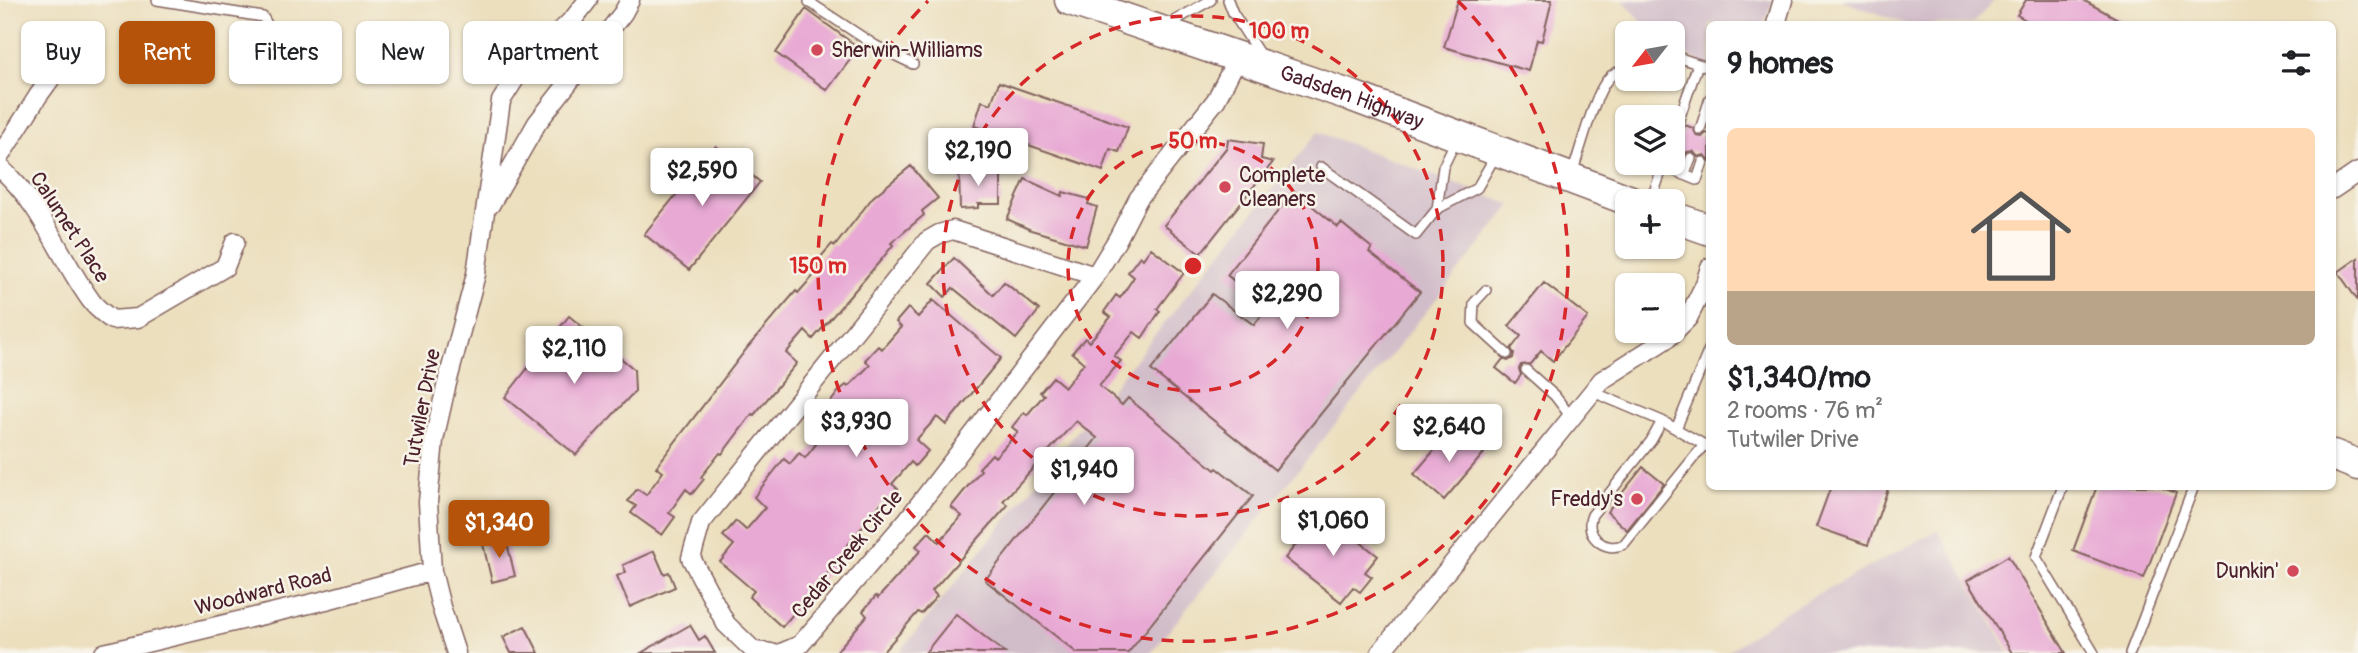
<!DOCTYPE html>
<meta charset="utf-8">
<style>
body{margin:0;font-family:Pangolin,sans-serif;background:#f6f6f6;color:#202124;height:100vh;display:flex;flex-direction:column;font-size:26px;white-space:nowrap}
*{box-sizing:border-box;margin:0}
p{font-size:23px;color:#757577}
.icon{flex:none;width:38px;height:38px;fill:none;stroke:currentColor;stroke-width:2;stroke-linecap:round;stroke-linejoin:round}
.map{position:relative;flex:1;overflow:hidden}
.panel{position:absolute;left:1706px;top:21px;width:630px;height:469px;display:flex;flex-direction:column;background:#fff;border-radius:10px;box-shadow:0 2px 5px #0004}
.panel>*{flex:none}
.guide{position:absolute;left:21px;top:21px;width:665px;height:63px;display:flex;gap:14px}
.needle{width:46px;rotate:239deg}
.buttons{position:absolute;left:1615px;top:21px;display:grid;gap:14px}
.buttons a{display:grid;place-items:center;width:70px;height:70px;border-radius:10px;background:#fff;box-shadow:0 2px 5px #0004;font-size:35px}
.price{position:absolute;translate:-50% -60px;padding:0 16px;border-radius:7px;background:#fff;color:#222;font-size:23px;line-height:46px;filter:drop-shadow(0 2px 4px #0008)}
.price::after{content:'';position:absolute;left:50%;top:42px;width:21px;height:16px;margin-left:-10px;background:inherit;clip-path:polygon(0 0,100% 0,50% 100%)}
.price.current{background:#b45309;color:#fff}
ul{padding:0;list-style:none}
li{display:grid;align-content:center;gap:14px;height:371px;padding:0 21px}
li span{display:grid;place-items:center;height:217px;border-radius:10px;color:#555}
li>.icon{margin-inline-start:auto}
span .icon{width:126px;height:126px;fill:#fffc;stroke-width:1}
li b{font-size:30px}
h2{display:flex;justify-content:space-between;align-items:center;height:84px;padding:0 21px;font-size:30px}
.chip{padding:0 24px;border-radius:10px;background:#fff;box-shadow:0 2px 5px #0004;font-size:24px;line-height:63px}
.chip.current{background:#b45309;color:#fff}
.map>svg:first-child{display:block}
.industrial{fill:#d1bdc9}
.building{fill:#e8a9d4}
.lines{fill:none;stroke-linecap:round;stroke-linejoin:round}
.lane-casing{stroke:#83625e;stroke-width:12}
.street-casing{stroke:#83625e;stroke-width:21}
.primary-casing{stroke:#83625e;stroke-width:33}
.lane{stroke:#fff;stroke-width:9}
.street{stroke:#fff;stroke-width:18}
.primary{stroke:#fff;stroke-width:30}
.ring{fill:none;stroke:#d62828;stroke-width:3.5;stroke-dasharray:12 9}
.poi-dot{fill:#d1495b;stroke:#f7f3e8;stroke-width:2.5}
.labels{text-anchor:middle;stroke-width:5;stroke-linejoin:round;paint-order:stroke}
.poi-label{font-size:21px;fill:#4a1f2b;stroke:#f7f3e8;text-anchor:start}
.street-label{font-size:21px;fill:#4a1f2b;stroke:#f7f3e8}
.centre{fill:#d62828;stroke:#f7f3e8;stroke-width:3.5}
.ring-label{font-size:21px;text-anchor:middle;font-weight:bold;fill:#d62828;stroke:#f7f3e8;stroke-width:5;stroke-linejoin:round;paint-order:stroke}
</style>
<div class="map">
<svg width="2358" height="653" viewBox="0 0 2358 653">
<rect width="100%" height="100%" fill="#f7f3e8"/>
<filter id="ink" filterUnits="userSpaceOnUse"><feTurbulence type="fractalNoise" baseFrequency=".0143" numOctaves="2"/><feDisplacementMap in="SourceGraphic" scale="14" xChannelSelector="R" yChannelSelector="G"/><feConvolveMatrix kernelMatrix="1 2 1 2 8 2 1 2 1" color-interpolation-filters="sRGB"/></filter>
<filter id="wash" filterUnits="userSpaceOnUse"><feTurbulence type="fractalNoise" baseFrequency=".00686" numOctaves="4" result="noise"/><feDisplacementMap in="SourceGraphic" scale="28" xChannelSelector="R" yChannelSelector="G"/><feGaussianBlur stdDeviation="1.57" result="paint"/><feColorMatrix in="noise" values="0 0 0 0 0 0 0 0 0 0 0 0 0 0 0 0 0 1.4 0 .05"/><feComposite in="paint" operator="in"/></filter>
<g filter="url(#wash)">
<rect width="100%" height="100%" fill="#ecdfbe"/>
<path class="industrial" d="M1623,0h150l-9,24h-54v46l-37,-26v-11h-15l-17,-12z
M1840,0h155l-23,24h-65z
M1318,132l194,73 -361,448h-252z
M1938,530l71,123h-283l57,-40z"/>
<g id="blocks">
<path class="building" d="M1458,0h94l-10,41 -5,-1 -8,31 -85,-24z
M2026,0h57l44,24h-94l-16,-9z
M806,9l53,39 -32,42 -51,-37z
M999,82l129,45 -9,25 -9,-3 -7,22 -129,-45 8,-25 9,3z
M1685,125l8,3 4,8 5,1 4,-4 4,1v27l-5,-6 -7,2 -5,-6 -6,1 -3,4 -8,-3z
M1228,139l35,5 -2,15 12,3 -73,92 -36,-29 63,-78z
M716,146l44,36 -71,88 -45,-36z
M911,166l27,32 -16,13 2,4 -33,28 2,2 -12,15 -68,79 -8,-8 -19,22 11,10 -43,52 -2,-1 -30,40 -2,-1 -19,24 3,2 -12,15 -6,-5 -17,24 6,4 -13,18 -31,-22 5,-7 -8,-5 9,-12 9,6 17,-23 -7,-5 92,-120 48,-56 2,2 18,-20 -5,-5 21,-24 3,2 38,-49z
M959,167h26v8h16v29h-23v4l-18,1z
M1025,179l37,17 1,-4 26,7 -1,5 9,3 -11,39 -55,-16 -24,-11z
M1294,191l44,36 3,-4 31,25 -3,4 51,40 -145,178 -124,-100 61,-76 42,31 13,-17 -40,-33z
M1151,248l33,25 -27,36 3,2 -18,27 -8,-6 -20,24 7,5 -22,25 23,19 6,-7 87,72 2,-2 36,28 -125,157h-51l-92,-73 112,-142 -21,-17 -73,80 5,4 -76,86 5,5 -16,18 -3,-2 -36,41h-47l32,-37 -4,-5 13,-15 2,2 43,-48 -5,-4 13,-14 10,10 23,-26 -11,-9 30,-37 -2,-2 13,-14 3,3 23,-25 -6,-5 12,-15 3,3 17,-20 -4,-3 13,-15 12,10 19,-24 -12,-10 13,-15 4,4 22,-25 -7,-5 12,-17 4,3 14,-21 -6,-5 12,-16 3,3z
M954,258l39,37 11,-13 35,28 -23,29 -63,-51 -8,9 -14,-14z
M2358,258v43l-20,-29z
M1544,283l44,34 -35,44 -12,-10 -11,13 -9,1 -2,4 2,6 -6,8 -19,-15 7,-9 5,2 5,-3 1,-5 -3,-4 10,-13 -12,-10z
M933,300l68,58 -55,67 -9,-8 -21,23 12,11 -13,15 -4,-4 -19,22 6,5 -14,16 -3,-2 -37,47 2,2 -64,75 -33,-30 5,-6 -34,-29 14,-17 -11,-9 13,-15 10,9 19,-22 -11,-11 30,-38 6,5 9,-11 6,5 23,-29 -11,-9 22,-29 7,-6 2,2 22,-22 -5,-5 13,-14 4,3 19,-22 -5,-5 12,-14 10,9z
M569,316l65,53 1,22 -59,64 -71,-58z
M1454,427l30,26 -40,47 -30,-26z
M1643,467l21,17 -37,46 -20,-18z
M1831,486h58l-21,59 -52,-18z
M2097,486h61l18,7 -32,85 -71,-27z
M1322,512l56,44 -13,16 7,5 -12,15 -7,-5 -12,15 -56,-44z
M506,539l9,37 -23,6 -9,-38z
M654,551l10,23 5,-2 6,15 -45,20 -13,-31 9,-4 -3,-7z
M2008,556l58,97h-54l-44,-73z
M956,614l49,39h-80z
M690,625l9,15 6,-4 10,17h-74z
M525,626l14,27h-28l-8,-16z"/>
</g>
</g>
<g filter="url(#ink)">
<use href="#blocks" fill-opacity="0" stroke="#83625e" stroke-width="2"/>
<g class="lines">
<defs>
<path id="lane" d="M157,0l106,17 29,49
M1228,0l5,13 27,42
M809,2l67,44 37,18
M1167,25l44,-25
M1673,61l1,-5 36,12
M1661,79h7
M1700,130l10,-32
M1673,137l25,-73
M1626,153l2,1
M1652,163l11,3 1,-3
M1321,167l95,68 21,-26 40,-21 20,-35
M1572,174c8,-23 22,-79 36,-95 5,-6 12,-9 20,-7
M1684,175l7,-17
M1651,201l12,-35 34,14 6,-18
M1437,209l6,-42 13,-27
M1486,290l-12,13 -1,20 34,31
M1526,370l29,26 16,21
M1593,392l69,29 48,27
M1662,421l-11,20 -59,74c-9,20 13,39 32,29l80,-99
M1676,429l34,-82
M2063,486l-27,71 58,96
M2130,653l64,-167"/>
<path id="street" d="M1776,24l7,-24
M0,156l38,-60 26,-36 30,-18
M0,168c42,36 60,91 92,134 5,7 14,13 20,18l26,-2 87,-51 10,-25
M2333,189l25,-17
M490,205l47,-82 86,-110 7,-13
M1095,276l22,-36 21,-41 78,-99 22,-43
M104,653l222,-53 106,-29
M456,653l-15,-46 -9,-36 -4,-69 6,-62 12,-53 30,-113 25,-173 19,-30 54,-53 14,-18
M771,653l-17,-2 -28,-27 -35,-66 10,-35 226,-282 12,-7 14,-4 142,46 -187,243 -108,126 -19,8
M1380,653l222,-273 66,-42 20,-20 17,-34 5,-17"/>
<g id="primary">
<path id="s1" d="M1070,0l282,96 279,105"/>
<path d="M1673,217l37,13"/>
<path d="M2333,455l25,10"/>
</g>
</defs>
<use href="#lane" class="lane-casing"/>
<use href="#street" class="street-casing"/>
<use href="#primary" class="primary-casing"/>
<use href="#lane" class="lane"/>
<use href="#street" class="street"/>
<use href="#primary" class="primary"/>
</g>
</g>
<g class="ring">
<circle cx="1193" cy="266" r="125"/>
<circle cx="1193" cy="266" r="250"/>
<path d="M1458 1A375 375 0 1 1 928 1"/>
</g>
<g class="poi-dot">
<circle cx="817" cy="50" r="7"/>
<circle cx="1225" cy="187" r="7"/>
<circle cx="1637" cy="499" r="7"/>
<circle cx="2293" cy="571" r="7"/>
</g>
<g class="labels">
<g class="poi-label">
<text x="831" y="57">Sherwin-Williams</text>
<text x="1239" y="182">Complete<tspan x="1239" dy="24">Cleaners</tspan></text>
<text x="1623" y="506" text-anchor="end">Freddy's</text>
<text x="2279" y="578" text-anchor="end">Dunkin'</text>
</g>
<g class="street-label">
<text dy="7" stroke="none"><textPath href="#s1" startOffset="298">Gadsden Highway</textPath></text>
<text transform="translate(70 227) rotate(57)" y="7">Calumet Place</text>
<text transform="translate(422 408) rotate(-79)" y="7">Tutwiler Drive</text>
<text transform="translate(847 554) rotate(-50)" y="7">Cedar Creek Circle</text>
<text transform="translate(263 591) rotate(-14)" y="7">Woodward Road</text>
</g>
</g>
<circle cx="1193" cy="266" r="10" class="centre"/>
<g class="ring-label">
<text x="1279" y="38">100 m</text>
<text x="1193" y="148">50 m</text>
<text x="818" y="273">150 m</text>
</g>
</svg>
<div class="buttons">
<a><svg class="needle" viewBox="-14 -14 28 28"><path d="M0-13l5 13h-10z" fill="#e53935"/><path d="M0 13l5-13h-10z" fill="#757577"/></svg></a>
<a><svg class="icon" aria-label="layers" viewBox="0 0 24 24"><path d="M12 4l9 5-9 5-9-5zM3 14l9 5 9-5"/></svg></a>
<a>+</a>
<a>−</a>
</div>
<b class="price" style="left:978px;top:188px">$2,190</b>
<b class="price" style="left:702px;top:208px">$2,590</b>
<b class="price" style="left:1287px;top:331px">$2,290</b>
<b class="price" style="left:574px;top:386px">$2,110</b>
<b class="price" style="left:856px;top:459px">$3,930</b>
<b class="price" style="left:1449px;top:464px">$2,640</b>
<b class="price" style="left:1084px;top:507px">$1,940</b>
<b class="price" style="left:1333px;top:558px">$1,060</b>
<b class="price current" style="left:499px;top:560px">$1,340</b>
<div class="guide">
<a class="chip">Buy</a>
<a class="chip current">Rent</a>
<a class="chip">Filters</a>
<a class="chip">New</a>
<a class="chip">Apartment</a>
</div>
<section class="panel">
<h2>9 homes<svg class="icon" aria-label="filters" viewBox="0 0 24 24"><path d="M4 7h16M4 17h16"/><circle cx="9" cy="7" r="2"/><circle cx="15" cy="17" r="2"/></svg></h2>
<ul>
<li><span style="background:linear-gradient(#ffd9b3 75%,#b9a48a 0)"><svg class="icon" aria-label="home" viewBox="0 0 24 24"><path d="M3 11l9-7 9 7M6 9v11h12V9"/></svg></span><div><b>$1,340/mo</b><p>2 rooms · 76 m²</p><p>Tutwiler Drive</p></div></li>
</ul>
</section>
</div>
